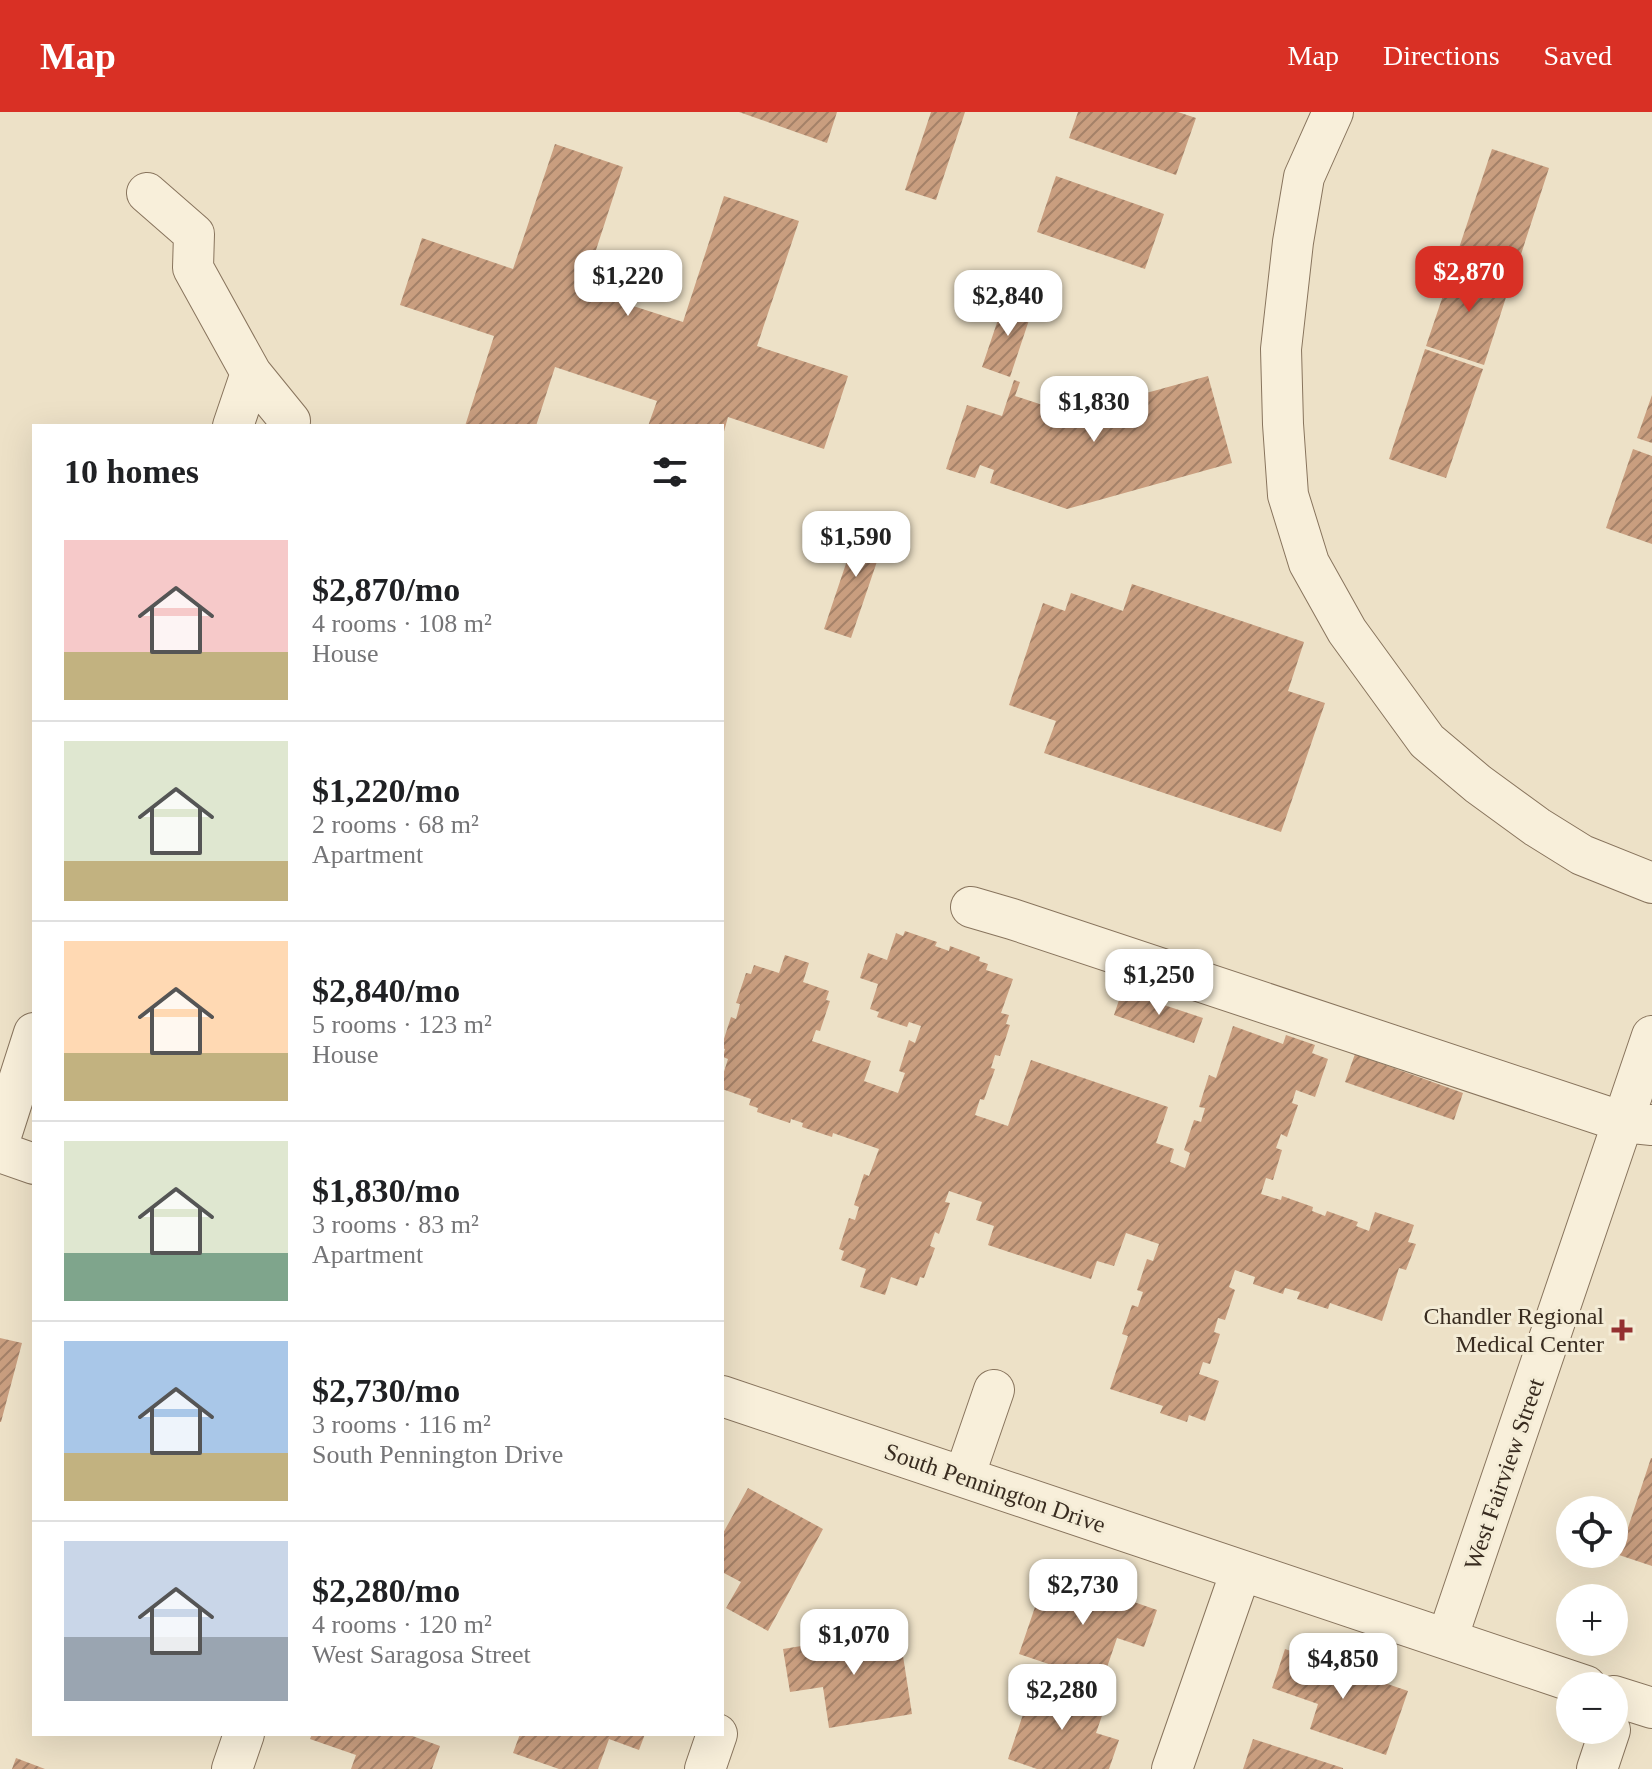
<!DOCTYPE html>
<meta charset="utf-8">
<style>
body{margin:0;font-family:Georgia,serif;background:#f6f6f6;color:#202124;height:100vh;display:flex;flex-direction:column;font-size:30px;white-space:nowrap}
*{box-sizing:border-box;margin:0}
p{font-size:26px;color:#757577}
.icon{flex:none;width:44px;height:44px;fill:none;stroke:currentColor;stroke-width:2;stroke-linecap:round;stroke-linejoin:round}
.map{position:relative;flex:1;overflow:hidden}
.drawer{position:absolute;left:32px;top:312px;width:692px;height:1312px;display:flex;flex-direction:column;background:#fff;border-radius:0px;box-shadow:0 8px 32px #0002}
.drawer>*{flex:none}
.controls{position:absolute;left:1556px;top:1384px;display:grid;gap:16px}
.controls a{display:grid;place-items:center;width:72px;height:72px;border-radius:50%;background:#fff;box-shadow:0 8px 32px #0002;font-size:40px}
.price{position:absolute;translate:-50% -68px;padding:0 18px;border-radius:16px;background:#fff;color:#222;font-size:26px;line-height:52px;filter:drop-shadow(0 2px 4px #0008)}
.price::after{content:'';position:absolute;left:50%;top:48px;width:24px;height:18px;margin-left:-12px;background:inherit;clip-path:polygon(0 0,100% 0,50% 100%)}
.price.on{background:#d93025;color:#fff}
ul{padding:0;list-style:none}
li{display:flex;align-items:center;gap:24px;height:200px;padding:0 32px}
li+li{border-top:2px solid #e0e0e0}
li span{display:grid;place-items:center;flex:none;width:224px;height:160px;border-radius:0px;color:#555}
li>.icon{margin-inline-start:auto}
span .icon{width:96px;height:96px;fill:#fffc;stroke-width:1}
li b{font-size:34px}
h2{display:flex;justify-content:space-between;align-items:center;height:96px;padding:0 32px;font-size:34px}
header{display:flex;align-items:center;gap:48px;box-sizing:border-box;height:112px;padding:0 40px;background:#d93025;color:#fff}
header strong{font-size:38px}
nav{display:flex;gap:44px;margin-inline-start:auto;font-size:28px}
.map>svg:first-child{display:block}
.building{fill:url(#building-hatch)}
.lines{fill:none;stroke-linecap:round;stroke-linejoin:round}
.minor-casing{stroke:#88745d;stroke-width:42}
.minor{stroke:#f8efda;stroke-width:40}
.poi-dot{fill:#943031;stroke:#f4ecd6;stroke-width:3}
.labels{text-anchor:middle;stroke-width:6;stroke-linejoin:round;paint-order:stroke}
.poi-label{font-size:24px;fill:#392c20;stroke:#f4ecd6;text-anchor:end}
.street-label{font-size:24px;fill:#392c20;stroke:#f4ecd6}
</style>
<header>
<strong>Map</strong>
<nav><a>Map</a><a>Directions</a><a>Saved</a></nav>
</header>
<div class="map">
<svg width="1652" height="1657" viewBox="0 0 1652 1657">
<defs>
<pattern id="building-hatch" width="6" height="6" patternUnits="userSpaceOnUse" patternTransform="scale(2)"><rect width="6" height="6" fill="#c99e7f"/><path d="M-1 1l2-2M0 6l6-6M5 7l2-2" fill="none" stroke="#a48168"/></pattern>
</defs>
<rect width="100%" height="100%" fill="#ede1c7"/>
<path class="building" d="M739,0h98l-10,31z
M931,0h34l-29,88 -31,-10z
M1078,0h100l18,6 -20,57 -107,-37z
M555,32l68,23 -40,123 100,32 41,-126 75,25 -42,125 91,30 -24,73 -96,-32 -5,18 -1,-9h-74l9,-25 -102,-34 -19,59h-71l29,-90 -94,-31 22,-67 91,31z
M1492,37l57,19 -36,111 -58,-19z
M1056,64l108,38 -19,55 -108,-37z
M1454,151l57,19 -27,83 -58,-19z
M1005,187l28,9 -23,69 -28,-10z
M1425,237l58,20 -37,109 -57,-19z
M1208,264l24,87 -165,46 -77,-26 4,-13 -14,-5 -5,13 -29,-9 21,-64 35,11 12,-36 6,2 -5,14 55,18z
M1652,283v48l-15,-5z
M1633,337l19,7v88l-46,-16z
M861,407l27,10 -37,109 -27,-9z
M1132,472l172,58 -16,49 37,12 -44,129 -237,-79 12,-32 -47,-16 34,-102 22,8 6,-18 52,18z
M905,819l32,11 -2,4 14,5 1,-5 30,11 -1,4 9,3 -2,6 27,9 -12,34 8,2 -3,9 4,1 -10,31 -5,-1 -4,13 4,1 -11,31 -4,-1 -5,16 33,11 23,-66 137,47 -12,36 18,6 -4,13 15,6 5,-15 -6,-3 10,-30 7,2 4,-14 -6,-1 10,-32 7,3 17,-52 50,18 3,-9 29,10 -3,8 16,6 -13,38 -19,-7 -4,13 6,2 -11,32 -6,-3 -5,14 6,2 -9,30 -7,-2 -5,16 20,6 1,-4 31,11 -1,4 13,5 2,-5 31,11 -2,4 13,5 6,-19 39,13 -6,17 8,2 -10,26 -7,-2 -17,53 -52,-18 -2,6 -31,-10 3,-7 -15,-4 -2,6 -30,-10 2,-7 -20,-7 -6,17 6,3 -10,30 -7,-2 -4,14 6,2 -10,30 -7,-2 -4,12 20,7 -14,40 -16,-6 -2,7 -27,-9 3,-7 -53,-17 18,-53 -6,-2 10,-29 6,2 5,-15 -6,-2 10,-31 6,2 6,-17 -33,-11 -12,33 -17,-5 -6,18 -103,-34 6,-19 -18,-6 6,-18 -33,-11 -4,11 5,1 -11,31 -4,-2 -5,14 5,2 -11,30 -4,-1 -3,9 -26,-9 -6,18 -25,-8 6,-18 -25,-9 3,-9 -5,-2 10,-31 6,2 4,-13 -5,-2 10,-31 5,2 10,-27 -46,-16 -1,4 -30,-10 1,-4 -12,-4 -1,4 -33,-11 1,-4 -9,-3 2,-6 -29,-10v-11l6,-19 -5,-2 2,-8 -3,-1v-3l9,-28 5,2 4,-15 -4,-1 10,-30 5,1 3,-9 25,8 6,-18 24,8 -6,19 26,9 -3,9 4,1 -10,30 -4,-1 -4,11 59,20 -7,20 34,12 7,-20 -6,-2 10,-31 6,3 6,-17 -12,-4 -2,5 -30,-10 2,-5 -9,-3 8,-25 -18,-6 8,-25 19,7 9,-27 7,3z
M1122,879l81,27 -9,25 -80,-28z
M1355,942l108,39 -9,27 -109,-38z
M0,1226l22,5 -21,79h-1z
M1651,1346h1v108l-33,-11z
M748,1376l75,41 -55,102 -42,-23 15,-26 -19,-10v-37z
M1047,1460l110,38 -13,37 -27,-9 -15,44 -83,-28z
M899,1518l13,84 -83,14 -6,-41 -33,5 -7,-43z
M1285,1537l123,42 -22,64 -76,-26 8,-25 -46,-16z
M1035,1567l71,25 -10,29 23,7 -10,29h-72l-29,-10z
M312,1622h95l33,12 -8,23h-81l5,-14 -46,-16z
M520,1622h125l-6,16 -30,-11 -11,30h-39l-46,-16z
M1253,1627l90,29v1h-100z
M16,1646l29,11h-33z"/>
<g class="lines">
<defs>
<path id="minor" d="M1333,0l-29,65 -11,65 -12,107 2,75 5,71 21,68 38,68 80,110 51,43 59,43 45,28 70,28
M147,81l47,41 -1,34 58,105 -18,53
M251,261l39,48 -1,5
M971,795l41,12 611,203 29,3
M0,1027l34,-106
M0,1040l34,12
M722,1284l864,290
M964,1365l30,-87
M1447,1527l205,-603
M1614,1584l38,12
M232,1657l12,-35
M705,1657l12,-35
M1172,1657l69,-198
M1597,1657l13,-39"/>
</defs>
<use href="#minor" class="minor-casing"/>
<use href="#minor" class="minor"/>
</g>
<path class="poi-dot" d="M1618 1206h8v8h8v8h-8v8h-8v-8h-8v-8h8z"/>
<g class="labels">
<g class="poi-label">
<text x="1604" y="1212">Chandler Regional<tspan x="1604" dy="28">Medical Center</tspan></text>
</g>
<g class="street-label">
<text transform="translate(1504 1362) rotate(-71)" y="8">West Fairview Street</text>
<text transform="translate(995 1376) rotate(19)" y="8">South Pennington Drive</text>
</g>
</g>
</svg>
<div class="controls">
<a><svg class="icon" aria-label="locate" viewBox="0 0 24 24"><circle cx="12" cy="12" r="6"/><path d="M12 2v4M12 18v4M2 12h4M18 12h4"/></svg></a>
<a>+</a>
<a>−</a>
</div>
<b class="price on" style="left:1469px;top:202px">$2,870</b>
<b class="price" style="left:628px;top:206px">$1,220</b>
<b class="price" style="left:1008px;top:226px">$2,840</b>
<b class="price" style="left:1094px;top:332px">$1,830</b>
<b class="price" style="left:856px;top:467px">$1,590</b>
<b class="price" style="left:1159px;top:905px">$1,250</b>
<b class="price" style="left:1083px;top:1515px">$2,730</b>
<b class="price" style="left:854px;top:1565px">$1,070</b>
<b class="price" style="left:1343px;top:1589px">$4,850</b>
<b class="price" style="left:1062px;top:1620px">$2,280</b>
<section class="drawer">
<h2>10 homes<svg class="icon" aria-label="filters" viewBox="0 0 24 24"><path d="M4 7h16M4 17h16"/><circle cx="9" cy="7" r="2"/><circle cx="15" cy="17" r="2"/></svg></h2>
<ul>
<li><span style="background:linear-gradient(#f6c9c9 70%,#c2b280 0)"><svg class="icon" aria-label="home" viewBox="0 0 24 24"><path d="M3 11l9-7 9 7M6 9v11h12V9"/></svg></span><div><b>$2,870/mo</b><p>4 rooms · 108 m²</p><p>House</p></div></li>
<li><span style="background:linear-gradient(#dfe7d0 75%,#c2b280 0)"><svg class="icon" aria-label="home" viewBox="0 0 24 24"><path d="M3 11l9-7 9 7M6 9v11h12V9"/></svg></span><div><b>$1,220/mo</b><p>2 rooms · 68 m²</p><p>Apartment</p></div></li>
<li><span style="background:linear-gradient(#ffd9b3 70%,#c2b280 0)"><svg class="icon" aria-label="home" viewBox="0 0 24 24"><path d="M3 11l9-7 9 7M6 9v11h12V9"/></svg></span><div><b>$2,840/mo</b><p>5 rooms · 123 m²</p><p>House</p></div></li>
<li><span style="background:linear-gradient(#dfe7d0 70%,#7fa58c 0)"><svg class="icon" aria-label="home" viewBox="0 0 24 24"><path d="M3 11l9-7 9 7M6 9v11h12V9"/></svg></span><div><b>$1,830/mo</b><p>3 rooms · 83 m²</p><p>Apartment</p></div></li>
<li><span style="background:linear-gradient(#a9c7e8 70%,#c2b280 0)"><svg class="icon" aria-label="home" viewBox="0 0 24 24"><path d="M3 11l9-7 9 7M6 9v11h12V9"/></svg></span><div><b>$2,730/mo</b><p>3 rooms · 116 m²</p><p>South Pennington Drive</p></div></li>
<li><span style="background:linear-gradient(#c9d6e8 60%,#9aa5b1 0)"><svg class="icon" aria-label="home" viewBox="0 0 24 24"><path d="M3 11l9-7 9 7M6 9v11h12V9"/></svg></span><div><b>$2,280/mo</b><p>4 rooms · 120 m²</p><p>West Saragosa Street</p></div></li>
</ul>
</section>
</div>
